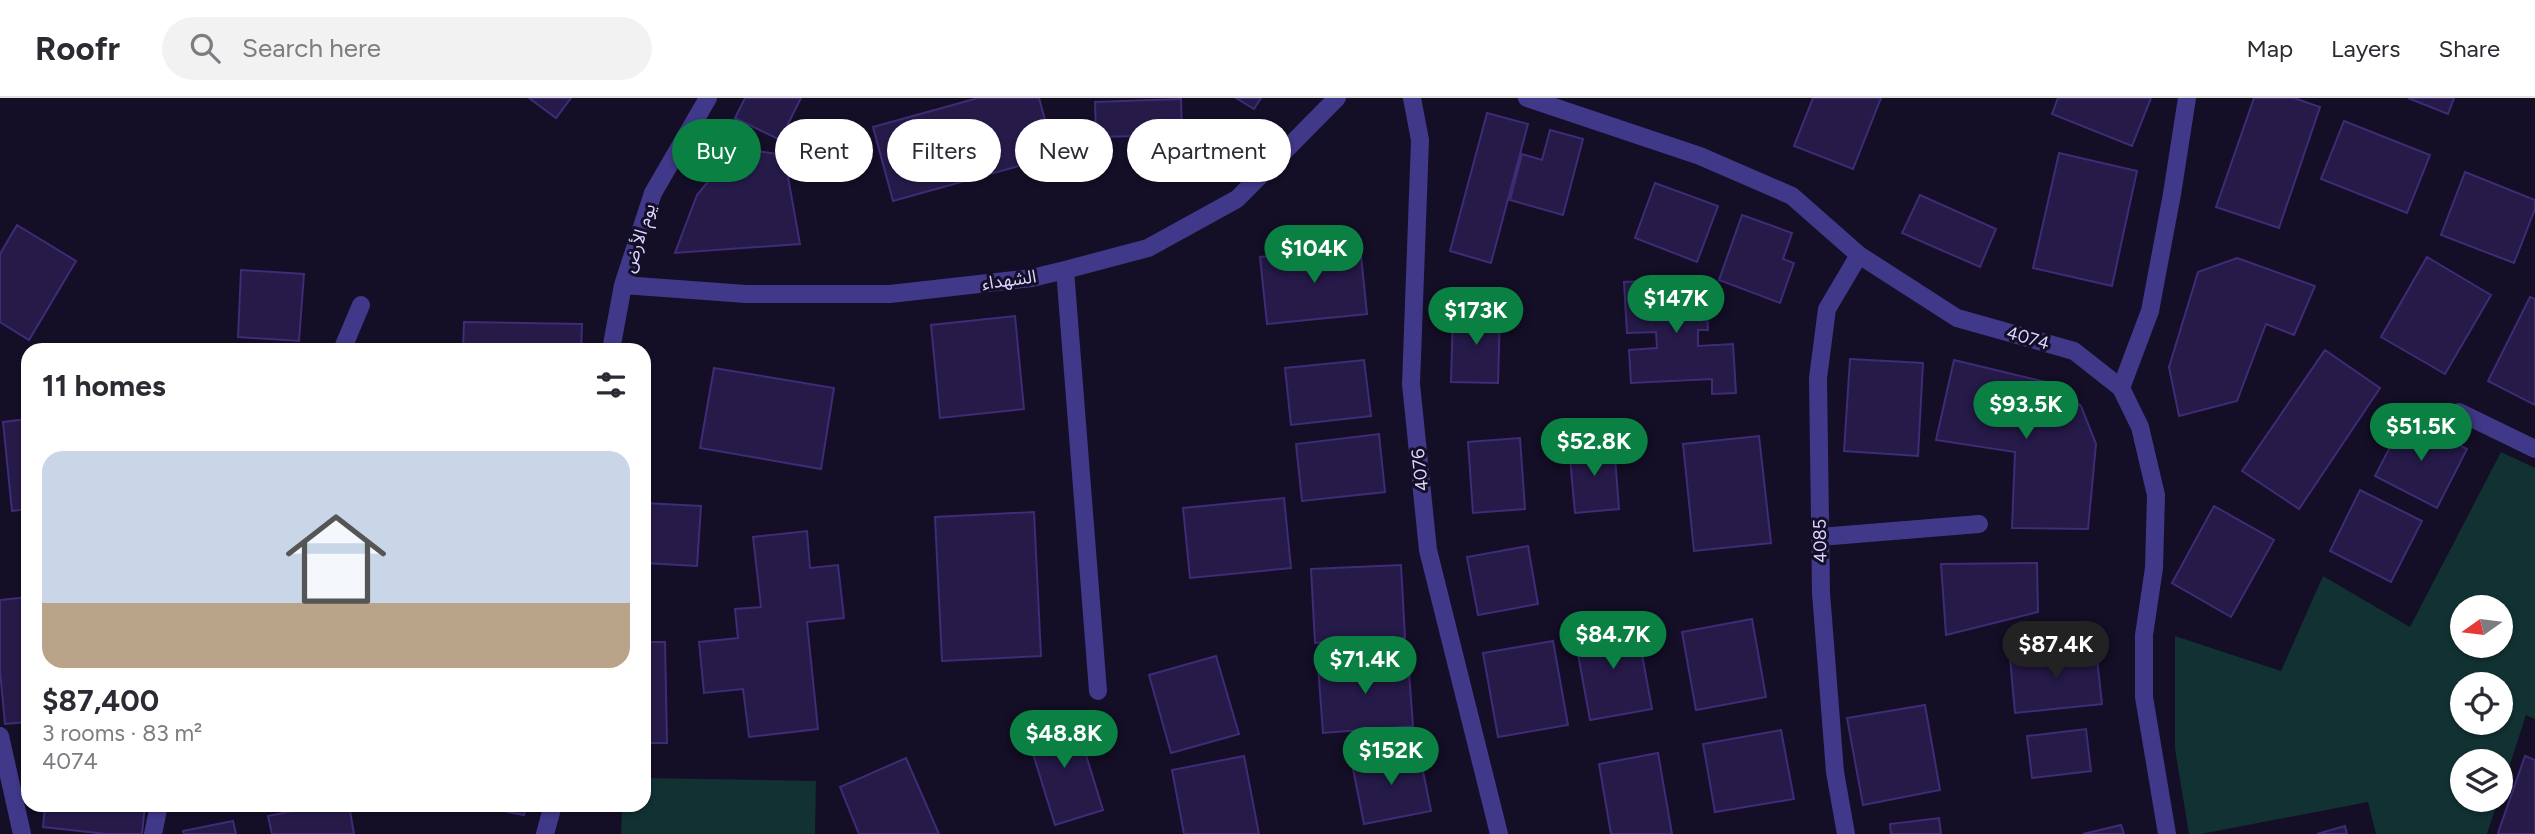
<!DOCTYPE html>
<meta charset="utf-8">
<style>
body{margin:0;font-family:Figtree,"Noto Sans Arabic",sans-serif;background:#f2f2f3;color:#2b2b33;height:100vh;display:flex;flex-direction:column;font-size:26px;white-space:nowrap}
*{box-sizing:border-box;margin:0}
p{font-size:23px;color:#7c7c81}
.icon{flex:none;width:38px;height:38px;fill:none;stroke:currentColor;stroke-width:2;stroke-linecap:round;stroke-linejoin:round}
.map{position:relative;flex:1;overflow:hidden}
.details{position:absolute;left:21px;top:245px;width:630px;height:469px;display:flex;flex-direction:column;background:#fff;border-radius:21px;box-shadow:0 2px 5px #0004}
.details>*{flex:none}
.top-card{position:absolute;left:672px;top:21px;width:665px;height:63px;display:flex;gap:14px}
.needle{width:46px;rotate:256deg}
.buttons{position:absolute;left:2450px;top:497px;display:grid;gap:14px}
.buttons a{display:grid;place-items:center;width:63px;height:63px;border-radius:50%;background:#fff;box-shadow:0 2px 5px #0004;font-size:35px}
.price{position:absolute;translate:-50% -60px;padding:0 16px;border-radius:24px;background:#0b8043;color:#fff;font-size:23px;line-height:46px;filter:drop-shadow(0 2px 4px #0008)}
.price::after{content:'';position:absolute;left:50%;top:42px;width:21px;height:16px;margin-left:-10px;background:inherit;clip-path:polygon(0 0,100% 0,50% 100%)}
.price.on{background:#222;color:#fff}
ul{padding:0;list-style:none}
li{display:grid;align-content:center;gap:14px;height:371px;padding:0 21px}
li span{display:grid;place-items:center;height:217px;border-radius:21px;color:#555}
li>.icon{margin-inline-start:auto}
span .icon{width:126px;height:126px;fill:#fffc;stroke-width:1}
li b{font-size:30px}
h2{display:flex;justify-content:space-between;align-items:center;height:84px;padding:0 21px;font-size:30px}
.chip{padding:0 24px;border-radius:32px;background:#fff;box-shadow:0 2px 5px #0004;font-size:24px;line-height:63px}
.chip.on{background:#0b8043;color:#fff}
header{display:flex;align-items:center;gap:42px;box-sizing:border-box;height:98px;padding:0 35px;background:#fff;border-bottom:2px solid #e1e1e2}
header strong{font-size:33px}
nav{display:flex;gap:38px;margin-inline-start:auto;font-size:24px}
.search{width:490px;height:63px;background:#f2f2f3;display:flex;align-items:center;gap:18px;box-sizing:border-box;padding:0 24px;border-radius:38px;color:#7c7c81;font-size:26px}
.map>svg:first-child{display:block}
.green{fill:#113132;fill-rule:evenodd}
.building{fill:#261a49;stroke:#3f2b76;stroke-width:2}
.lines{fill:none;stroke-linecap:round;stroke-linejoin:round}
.minor{stroke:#403888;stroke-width:18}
.labels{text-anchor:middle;stroke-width:6;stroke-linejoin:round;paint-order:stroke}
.street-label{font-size:18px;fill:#dcd5ff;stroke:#140e27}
</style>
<header>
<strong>Roofr</strong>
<div class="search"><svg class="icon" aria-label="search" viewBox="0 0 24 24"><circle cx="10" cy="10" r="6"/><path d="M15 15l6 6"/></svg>Search here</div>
<nav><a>Map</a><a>Layers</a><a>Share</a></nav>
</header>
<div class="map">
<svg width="2535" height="736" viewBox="0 0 2535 736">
<rect width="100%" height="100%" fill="#140e27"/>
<path class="green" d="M2501,354l34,16v251l-9,-4 -25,77v-31h-39v39h36l-11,34h-111l-8,-32 -167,32h-12l-14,-85v-113l106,35 42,-95 87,51zM2462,509h39v39h-39zM2462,586h39v39h-39z
M644,680l172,3 -1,53h-194l1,-29h22z"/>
<path class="building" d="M529,0h42l-15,20z
M745,0h56l-21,42 -45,-22z
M978,0h61l16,58 -162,45 -20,-74z
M1236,0h25l-7,11z
M1813,0h68l-28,71 -59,-23z
M2058,0h93l-19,48 -80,-32z
M2254,0h40l26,9 -41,121 -63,-21z
M2408,0h46l-6,16z
M1181,1l1,36 -86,2 -1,-35z
M1487,15l41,11 -37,139 -41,-12z
M2344,23l86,34 -23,58 -86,-34z
M1550,32l33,9 -20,76 -53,-15 12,-46 20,6z
M736,50l48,7 16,89 -125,9 22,-58z
M2059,55l78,18 -25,115 -79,-18z
M2465,74l70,28v9l-21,54 -73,-28z
M1655,85l63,23 -21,56 -62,-24z
M1920,97l76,34 -16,38 -78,-34z
M1742,117l50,18 -9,26 11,4 -14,40 -61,-23z
M17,127l59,36 -47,79 -29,-18v-68z
M1360,148l7,68 -100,10 -7,-67z
M2427,159l64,38 -46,79 -64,-37z
M2237,160l78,28 -21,49 -28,-11 -29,77 -58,15 -10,-49 29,-95z
M241,172l63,4 -5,67 -61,-4z
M1705,180l3,52h-10v16l35,-2 3,49 -24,1v-15l-81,4 -2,-33 28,-2 -1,-16 -29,1 -3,-51z
M2530,199l5,2v106l-47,-24z
M1453,213l47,1 -2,71 -47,-1z
M1015,218l9,93 -84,9 -9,-93z
M464,224l118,2 -1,26h-118z
M2325,252l55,38 -81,121 -57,-38z
M1850,261l73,4 -5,93 -74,-5z
M1364,262l7,56 -80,9 -6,-57z
M1954,262l100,24 27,22 15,38 -8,85 -76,-1 3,-76 -79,-12z
M714,270l120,20 -13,81 -121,-21z
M2405,320l62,31 -30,59 -62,-32z
M28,321v90l-16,2 -9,-89z
M1379,336l6,58 -83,9 -6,-57z
M1759,338l12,107 -77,8 -11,-107z
M1520,340l5,71 -52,4 -5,-71z
M1614,346l5,65 -44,4 -6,-65z
M2360,392l62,31 -31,61 -61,-31z
M1284,400l7,70 -101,10 -7,-70z
M644,405l57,3 -4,60 -53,-3z
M2214,408l60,34 -43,77 -59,-34z
M1034,414l7,144 -99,5 -7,-144z
M807,433l3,37 28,-3 6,53 -37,4 11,107 -69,8 -6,-48 -39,4 -5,-51 39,-4 -3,-29 26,-2 -8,-70z
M1528,448l10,58 -60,11 -11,-58z
M2037,465l1,49 -92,23 -5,-71z
M1401,467l4,73 -90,5 -4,-74z
M28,499v125l-23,2 -5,-53v-71z
M1752,521l14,78 -70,13 -14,-78z
M1636,524l16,87 -62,11 -16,-88z
M1553,543l15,84 -70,12 -15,-84z
M644,544h21l2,101h-23z
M2096,551l6,55 -87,9 -5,-55z
M1216,558l23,78 -68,19 -22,-78z
M1408,561l5,67 -90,7 -5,-67z
M1925,607l15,85 -77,15 -16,-87z
M1074,618l29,94 -48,15 -29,-94z
M2086,631l5,42 -59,7 -5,-42z
M1781,632l13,69 -79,13 -12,-68z
M1419,653l12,60 -67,13 -12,-60z
M1658,655l14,81h-61l-12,-70z
M1244,658l15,78h-75l-12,-64z
M2525,658l10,4v74h-34l-3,-1z
M906,660l33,76h-80l-19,-47z
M45,707h100l-3,29h-35l-64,-7z
M323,707h26l5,29h-82l-4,-18z
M472,707h54l-2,10z
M1939,720l2,16h-50l-1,-10z
M233,723l3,13h-52l-1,-3z
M2121,727l3,9h-41z
M2345,728l2,8h-30z"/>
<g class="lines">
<path class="minor" d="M1412,0l8,42 -9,244 17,166 71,284
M1527,0l173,58 92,40 67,59 98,63 117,33 47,37 19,39 16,68 -2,73 -10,67v62l23,137
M1065,172l33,421
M623,187l123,9h144l142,-16 33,-8 83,-22 89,-49 100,-101
M342,252l19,-45
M611,252l12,-65 30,-92 55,-95
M2121,290l29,-77 22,-117 15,-96
M2459,314l76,37
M1820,439l159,-13
M0,638l22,98
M153,736l6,-29
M545,736l8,-29
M1846,736l-11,-62 -14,-179 -3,-215 9,-69 32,-54"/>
</g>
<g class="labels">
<g class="street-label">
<text transform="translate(639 140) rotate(-72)" y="6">يوم الأرض</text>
<text transform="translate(1009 182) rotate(-8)" y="6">الشهداء</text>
<text transform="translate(2028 240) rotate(16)" y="6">4074</text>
<text transform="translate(1420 372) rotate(-96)" y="6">4076</text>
<text transform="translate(1820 443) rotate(-91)" y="6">4085</text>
</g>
</g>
</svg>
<div class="buttons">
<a><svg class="needle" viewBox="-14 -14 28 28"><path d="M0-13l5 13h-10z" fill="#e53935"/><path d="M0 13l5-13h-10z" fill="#7c7c81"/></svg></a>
<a><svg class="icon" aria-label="locate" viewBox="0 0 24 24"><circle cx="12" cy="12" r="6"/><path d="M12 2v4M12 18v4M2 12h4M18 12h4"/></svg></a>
<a><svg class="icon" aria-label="layers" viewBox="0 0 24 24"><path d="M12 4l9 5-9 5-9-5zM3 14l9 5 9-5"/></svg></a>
</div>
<b class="price" style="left:1314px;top:187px">$104K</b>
<b class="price" style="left:1676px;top:237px">$147K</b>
<b class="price" style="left:1476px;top:249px">$173K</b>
<b class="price" style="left:2026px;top:343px">$93.5K</b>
<b class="price" style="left:2421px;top:365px">$51.5K</b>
<b class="price" style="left:1594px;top:380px">$52.8K</b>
<b class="price" style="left:1613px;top:573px">$84.7K</b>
<b class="price on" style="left:2056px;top:583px">$87.4K</b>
<b class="price" style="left:1365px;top:598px">$71.4K</b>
<b class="price" style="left:1064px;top:672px">$48.8K</b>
<b class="price" style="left:1391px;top:689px">$152K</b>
<div class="top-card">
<a class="chip on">Buy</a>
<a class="chip">Rent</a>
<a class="chip">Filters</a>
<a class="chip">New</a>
<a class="chip">Apartment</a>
</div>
<section class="details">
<h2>11 homes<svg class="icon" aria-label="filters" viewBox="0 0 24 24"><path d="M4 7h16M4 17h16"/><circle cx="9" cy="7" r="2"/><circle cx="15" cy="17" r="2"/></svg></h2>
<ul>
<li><span style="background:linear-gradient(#c9d6e8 70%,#b9a48a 0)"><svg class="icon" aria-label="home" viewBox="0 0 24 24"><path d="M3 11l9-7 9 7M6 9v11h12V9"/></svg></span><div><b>$87,400</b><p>3 rooms · 83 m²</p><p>4074</p></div></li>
</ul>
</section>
</div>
